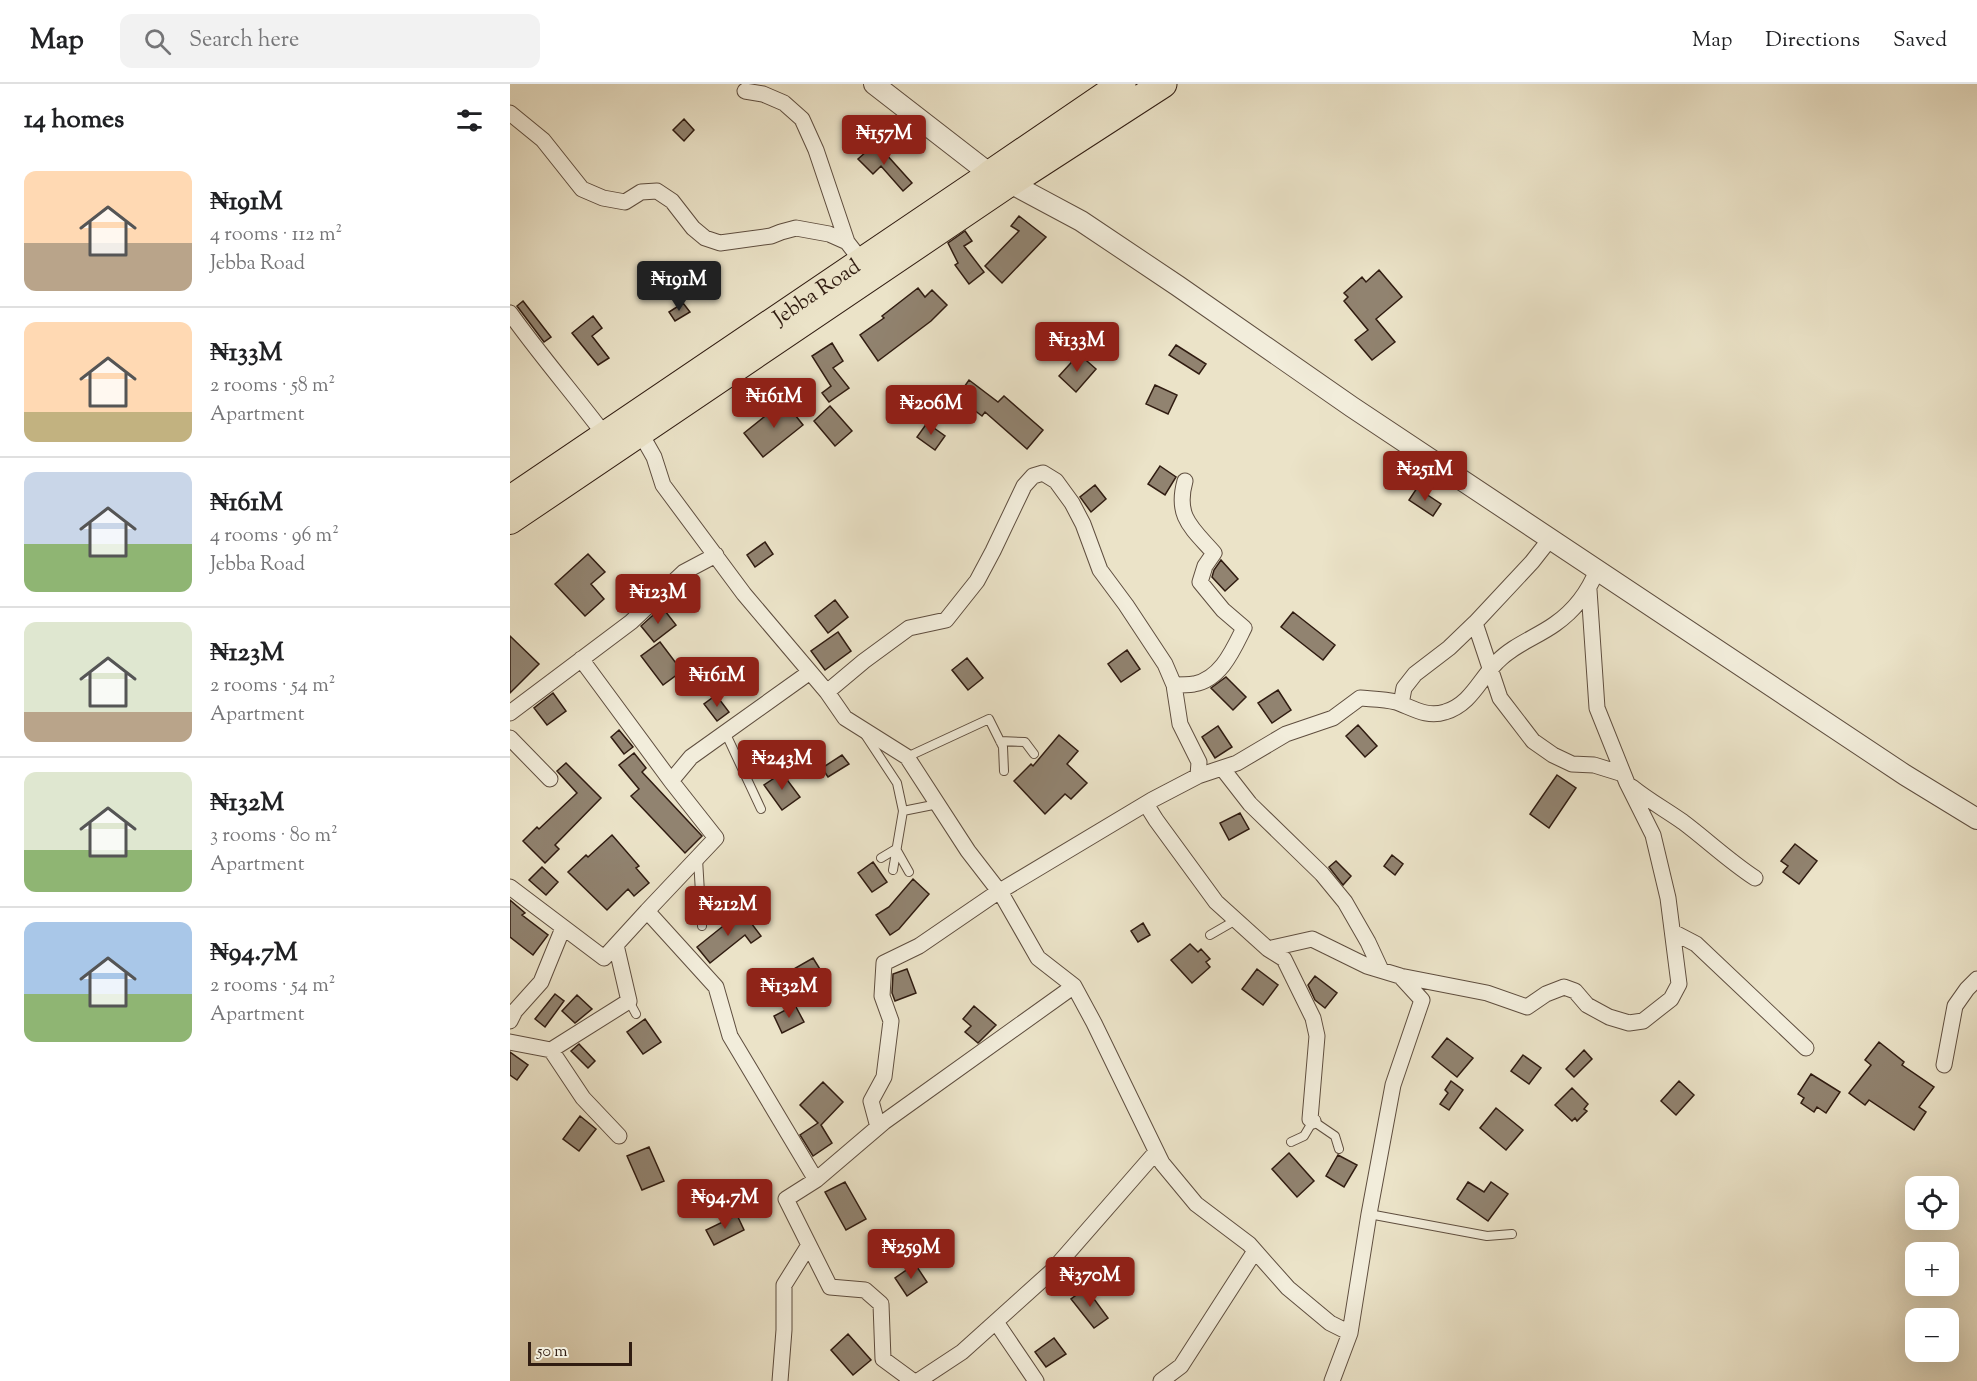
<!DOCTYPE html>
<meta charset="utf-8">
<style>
body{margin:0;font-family:"Sorts Mill Goudy",serif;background:#f2f2f2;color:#202124;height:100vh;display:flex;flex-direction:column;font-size:22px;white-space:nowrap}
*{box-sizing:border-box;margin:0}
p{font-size:20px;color:#757577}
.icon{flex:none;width:33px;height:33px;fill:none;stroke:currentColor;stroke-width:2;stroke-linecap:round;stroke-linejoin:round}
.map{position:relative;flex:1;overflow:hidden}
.panel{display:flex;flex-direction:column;background:#fff;width:510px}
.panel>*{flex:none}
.tools{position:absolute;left:1395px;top:1092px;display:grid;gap:12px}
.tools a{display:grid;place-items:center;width:54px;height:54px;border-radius:12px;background:#fff;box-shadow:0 6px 24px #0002;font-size:30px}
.scale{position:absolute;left:18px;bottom:15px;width:104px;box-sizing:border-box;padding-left:6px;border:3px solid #301c11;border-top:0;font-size:16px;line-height:21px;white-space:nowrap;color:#301c11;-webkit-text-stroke:4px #f2eddb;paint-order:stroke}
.price{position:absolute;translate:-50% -51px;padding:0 14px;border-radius:6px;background:#8f2418;color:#fff;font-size:20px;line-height:39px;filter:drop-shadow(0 2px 3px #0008)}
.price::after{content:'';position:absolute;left:50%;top:36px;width:18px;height:14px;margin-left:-9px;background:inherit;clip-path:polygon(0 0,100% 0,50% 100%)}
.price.on{background:#222;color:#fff}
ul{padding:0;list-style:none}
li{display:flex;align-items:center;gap:18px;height:150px;padding:0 24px}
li+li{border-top:2px solid #e0e0e0}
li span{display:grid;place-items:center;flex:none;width:168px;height:120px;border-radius:12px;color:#555}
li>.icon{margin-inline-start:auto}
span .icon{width:72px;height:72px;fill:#fffc;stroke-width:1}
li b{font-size:26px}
h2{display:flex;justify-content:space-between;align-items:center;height:72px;padding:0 24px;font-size:26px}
header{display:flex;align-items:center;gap:36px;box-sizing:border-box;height:84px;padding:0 30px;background:#fff;border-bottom:2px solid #e0e0e0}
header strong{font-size:28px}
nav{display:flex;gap:33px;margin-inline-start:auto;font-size:21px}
.search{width:420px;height:54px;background:#f2f2f2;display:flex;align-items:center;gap:15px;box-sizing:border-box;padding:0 21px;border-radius:12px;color:#757577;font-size:22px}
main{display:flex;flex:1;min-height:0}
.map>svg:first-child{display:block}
.building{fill:#918370;stroke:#301c11;stroke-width:1.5}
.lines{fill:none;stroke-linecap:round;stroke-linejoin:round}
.service-casing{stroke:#5f4e3f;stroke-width:10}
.minor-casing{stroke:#5f4e3f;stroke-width:17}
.tertiary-casing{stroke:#5f4e3f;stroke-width:22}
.trunk-casing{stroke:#301c11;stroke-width:28}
.motorway-casing{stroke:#301c11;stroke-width:29}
.service{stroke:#f2eddb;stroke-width:8}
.minor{stroke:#f2eddb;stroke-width:15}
.tertiary{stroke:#f2eddb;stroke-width:20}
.trunk{stroke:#ebe3c8;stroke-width:26}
.motorway{stroke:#ebe3c8;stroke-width:27}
.labels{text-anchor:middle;stroke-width:4.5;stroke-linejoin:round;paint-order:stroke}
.street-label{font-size:21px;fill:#301c11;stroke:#f2eddb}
</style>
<header>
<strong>Map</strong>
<div class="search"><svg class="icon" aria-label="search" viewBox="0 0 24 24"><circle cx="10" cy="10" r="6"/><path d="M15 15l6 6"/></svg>Search here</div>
<nav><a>Map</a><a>Directions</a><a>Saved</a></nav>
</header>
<main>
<section class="panel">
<h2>14 homes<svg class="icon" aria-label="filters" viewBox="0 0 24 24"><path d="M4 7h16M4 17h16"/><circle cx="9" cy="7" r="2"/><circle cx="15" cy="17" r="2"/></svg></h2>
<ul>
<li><span style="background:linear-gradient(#ffd9b3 60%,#b9a48a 0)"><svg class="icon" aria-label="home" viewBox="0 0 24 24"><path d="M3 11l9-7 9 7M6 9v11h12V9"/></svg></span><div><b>₦191M</b><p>4 rooms · 112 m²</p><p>Jebba Road</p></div></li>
<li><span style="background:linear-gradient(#ffd9b3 75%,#c2b280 0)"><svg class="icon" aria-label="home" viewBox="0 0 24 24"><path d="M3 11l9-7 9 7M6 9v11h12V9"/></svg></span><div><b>₦133M</b><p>2 rooms · 58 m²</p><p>Apartment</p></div></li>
<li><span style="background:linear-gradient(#c9d6e8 60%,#8fb573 0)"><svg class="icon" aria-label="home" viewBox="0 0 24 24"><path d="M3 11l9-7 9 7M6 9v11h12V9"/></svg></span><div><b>₦161M</b><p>4 rooms · 96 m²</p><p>Jebba Road</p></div></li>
<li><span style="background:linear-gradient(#dfe7d0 75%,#b9a48a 0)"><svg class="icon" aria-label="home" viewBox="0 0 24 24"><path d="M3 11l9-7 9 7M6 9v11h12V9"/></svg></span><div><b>₦123M</b><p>2 rooms · 54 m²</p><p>Apartment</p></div></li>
<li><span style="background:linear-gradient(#dfe7d0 65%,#8fb573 0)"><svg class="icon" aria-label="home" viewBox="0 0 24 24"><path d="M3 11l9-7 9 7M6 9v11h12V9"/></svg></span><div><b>₦132M</b><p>3 rooms · 80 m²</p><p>Apartment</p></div></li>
<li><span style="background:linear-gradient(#a9c7e8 60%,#8fb573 0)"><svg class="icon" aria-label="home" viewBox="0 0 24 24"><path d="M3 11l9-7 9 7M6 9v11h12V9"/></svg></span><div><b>₦94.7M</b><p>2 rooms · 54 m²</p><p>Apartment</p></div></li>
</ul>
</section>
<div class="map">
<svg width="1467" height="1297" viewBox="0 0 1467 1297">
<rect width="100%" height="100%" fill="#ebe3c8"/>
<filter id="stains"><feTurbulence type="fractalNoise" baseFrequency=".00333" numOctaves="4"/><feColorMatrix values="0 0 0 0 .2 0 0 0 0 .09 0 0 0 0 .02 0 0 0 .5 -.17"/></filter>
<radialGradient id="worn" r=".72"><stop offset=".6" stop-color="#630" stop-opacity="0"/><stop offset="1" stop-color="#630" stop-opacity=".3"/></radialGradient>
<path class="building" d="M174,35l10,11 -10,11 -11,-11z
M366,59l36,40 -9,8 -22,-25 -8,8 -15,-15z
M509,132l27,21 -44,46 -17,-17 34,-35 -8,-5z
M455,147l7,10 -8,5 20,26 -15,12 -14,-19 3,-2 -10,-20z
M869,186l23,27 -26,22 19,23 -23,18 -17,-20 13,-10 -24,-29 4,-4 -4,-4 18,-16 4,5z
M408,204l7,9 7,-7 15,15 -16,16 -53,40 -18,-26 24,-17 -2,-2z
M13,217l28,36 -7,5 -27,-36z
M173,219l7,9 -15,9 -6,-9z
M83,232l9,12 -10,8 17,22 -11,7 -26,-32z
M322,259l11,18 -10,7 16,20 -20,14 -7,-9 9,-7 -19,-30z
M666,261l30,19 -7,10 -30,-19z
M569,270l17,15 -20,23 -17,-16z
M459,296l29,22 6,-6 39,34 -16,19 -42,-37 -3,4 -25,-19z
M645,301l22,10 -9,19 -22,-10z
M274,317l19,24 -40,32 -19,-24z
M320,322l22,25 -17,15 -21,-25z
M417,339l18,13 -10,14 -18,-13z
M650,382l16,11 -11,18 -17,-11z
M585,401l11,14 -15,13 -11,-15z
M907,404l24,16 -8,12 -24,-16z
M255,458l8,12 -18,13 -8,-12z
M78,470l17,18 -14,12 13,15 -19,17 -30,-32z
M711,476l17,19 -13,12 -13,-14 2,-7z
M325,516l13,17 -20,16 -13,-17z
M152,523l14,18 -22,17 -13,-16z
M783,528l42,33 -12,15 -42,-33z
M328,548l13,19 -26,19 -14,-19z
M0,552l29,28 -29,29z
M150,558l22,29 -19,14 -22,-29z
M617,566l13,19 -19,13 -13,-18z
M457,574l16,20 -15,12 -16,-20z
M716,593l20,20 -13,13 -22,-22z
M768,606l13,20 -19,13 -14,-20z
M43,609l13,18 -19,14 -13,-17z
M206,611l13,17 -12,9 -13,-17z
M848,641l19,21 -12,11 -19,-21z
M708,642l14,21 -17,11 -13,-21z
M109,646l14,17 -9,7 -13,-17z
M549,651l19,16 -11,13 20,19 -16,16 -6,-5 -20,20 -31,-33 17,-17 2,2z
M124,669l12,15 -4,4 60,64 -17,17 -54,-57 8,-7 -20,-24z
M332,671l7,9 -21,13 -6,-9z
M56,679l35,35 -46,47 4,4 -14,14 -22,-22 14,-14 2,2 38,-36 -20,-22z
M272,689l18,24 -18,13 -18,-25z
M1047,691l19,13 -27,40 -19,-14z
M730,729l9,16 -20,11 -9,-17z
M102,751l27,31 -3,2 13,15 -15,13 -6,-7 -21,21 -39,-38 18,-17 2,2z
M1285,760l22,17 -18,23 -16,-12 5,-6 -7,-5z
M882,771l11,9 -8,11 -11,-9z
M826,777l15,15 -8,9 -14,-18z
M363,778l14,20 -15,10 -14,-19z
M32,783l16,15 -12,13 -17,-15z
M403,795l16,15 -30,35 -9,6 -14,-20 13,-8z
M0,816l15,13 -3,2 26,20 -15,20 -23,-18z
M232,827l19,25 -10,7 -6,-8 -35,28 -13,-16z
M633,839l7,12 -12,7 -7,-11z
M680,860l8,8 3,-3 9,10 -4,3 4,5 -18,16 -21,-23z
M303,874l10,16 -21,13 -10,-17z
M397,885l9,24 -21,8 -3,-8 1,-19z
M747,885l21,16 -15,20 -21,-16z
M805,892l22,17 -12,15 -10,-8 -7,-15z
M45,910l9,7 -19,26 -10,-8z
M67,911l15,14 -17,14 -13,-12z
M285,921l9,17 -22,11 -8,-17z
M464,922l22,19 -18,18 -13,-11 6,-6 -8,-7z
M135,935l16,23 -18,12 -16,-22z
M937,954l26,20 -16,19 -25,-20z
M1369,958l25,20 -2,3 32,22 -15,20 7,5 -12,18 -45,-30 -4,5 -16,-12 22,-28 -6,-5z
M69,960l16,17 -7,7 -17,-17z
M1074,966l8,9 -18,18 -8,-8z
M0,968l18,13 -11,15 -7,-5z
M1013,971l18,13 -12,16 -18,-13z
M1301,990l29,18 -14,21 -9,-6 -3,5 -13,-9 3,-5 -6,-4z
M941,997l12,9 -14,20 -9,-6 8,-11 -3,-3z
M1169,997l15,14 -18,20 -15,-14z
M313,998l20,20 -22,23 11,18 -19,13 -13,-21 18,-12 -18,-18z
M1062,1004l16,16 -4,5 3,2 -10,10 -2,-3 -3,3 -17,-16z
M986,1024l27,22 -17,20 -26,-22z
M70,1032l16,13 -17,22 -16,-12z
M139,1063l15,34 -22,9 -15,-34z
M779,1069l25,28 -17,16 -25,-28z
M828,1071l19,10 -13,22 -18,-11z
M335,1098l21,37 -20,11 -21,-38z
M958,1098l16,10 7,-10 17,12 -20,27 -31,-22z
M227,1131l7,15 -30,15 -8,-15z
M405,1180l12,18 -20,14 -12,-18z
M576,1204l22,30 -14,10 -23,-29z
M338,1250l23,26 -18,15 -22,-25z
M544,1254l12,16 -20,13 -11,-15z"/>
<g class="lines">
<defs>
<path id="service" d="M215,648l36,77
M356,652l31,47 6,28
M490,657l25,1 9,12
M397,673l82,-38 14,28 1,24
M371,774l15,-9 13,23
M188,775l4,67
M383,786l10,-59 35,-7
M700,851l26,-15
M119,917l7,13
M781,1058l13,-6 9,-15 22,15 4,13
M859,1130l118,22 25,-2"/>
<path id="minor" d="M235,7l18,3 21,9 18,16 14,31 31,92
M0,29l33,27 39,49 21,9 22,4 16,-10 16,-1 15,10 21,27 12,10 15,5 51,-7 10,-4 15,-4 33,6 18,8 14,18
M0,229c30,42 63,80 94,121
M131,350l13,23 9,28 81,109 83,98 18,26 62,39 61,94 34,44 36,63 36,28 20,37 68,140 34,41 53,40 39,44 42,35 20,10
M965,539l25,75 33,43 20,14 19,9 22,1 29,9
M71,575l90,122
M664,601c6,0 13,0 20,-1 27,-5 39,-34 50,-56l-21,-18 -23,-28 5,-16 9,-13c-22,-25 -39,-36 -29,-72
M317,608l37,-31 45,-33 37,-8 31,-39 16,-30 31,-65 9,-10 10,-3 13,8 16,22 11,21 17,46 26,35 39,59 9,21 6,39 19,38 -1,14 -46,24 -157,94 -76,52 -35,17 -2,33 9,25 -7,56 -13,24 7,26
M891,620l3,-16 11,-14 34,-26 26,-25 57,-61 18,-23
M0,629l121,-91 53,-50 32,-17
M0,654l40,41
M712,684l28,36 72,70 23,28 23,40 13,28
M688,692l39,-13 49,-29 47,-16 27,-20c11,1 25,1 36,4 17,6 31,16 49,10 26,-8 34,-32 52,-50 16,-17 40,-25 58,-38 20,-14 33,-31 42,-54
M1122,703c16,13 34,23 51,35 24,18 46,39 72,56
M636,720l10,16 60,82 52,47 44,-10 55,27 33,10 22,24 -29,85 -24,129 -19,119 -18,48
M0,803l94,71 43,-47 69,76 14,49 86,144 -30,19 23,46 -25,40v45l-4,51
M137,827l69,-73 -45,-57 20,-24 119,-85
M1163,848l23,12 110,104
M758,865l16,10 29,59 4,18 -7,83 3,2
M890,892l87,17 40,14 19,-13 18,-7 11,4 12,14 22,12 20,6 14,-2 28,-22 8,-15 -11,-86 -15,-63 -26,-52 -30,-75 -8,-118
M0,937l5,-10 26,-29 22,-54
M0,958l41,8 32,48 36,38
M41,966l78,-49 -13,-56
M1434,981l11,-59 12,-17 10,-10
M306,1096l68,-58 190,-136
M299,1161l21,42 35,3 16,14 2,55 30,22
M486,1238l40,59
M408,1297l44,-29 90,-81 104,-119
M651,1297l20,-15 74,-115"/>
<path id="tertiary" d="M364,0l116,90
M500,99l71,38 97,65 174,121 553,368 72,44"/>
<g id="trunk">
<path id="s1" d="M0,415l480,-325"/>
<path d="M0,437l500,-338"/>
</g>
<path id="motorway" d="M480,90l132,-90
M500,99l153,-99"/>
</defs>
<use href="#service" class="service-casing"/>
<use href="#minor" class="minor-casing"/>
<use href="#tertiary" class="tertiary-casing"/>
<use href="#trunk" class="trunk-casing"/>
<use href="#motorway" class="motorway-casing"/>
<use href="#service" class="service"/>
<use href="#minor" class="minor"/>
<use href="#tertiary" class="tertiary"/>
<use href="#trunk" class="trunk"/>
<use href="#motorway" class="motorway"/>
</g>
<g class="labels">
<g class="street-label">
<text dy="7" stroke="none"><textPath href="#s1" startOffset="370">Jebba Road</textPath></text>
</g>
</g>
<rect width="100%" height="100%" filter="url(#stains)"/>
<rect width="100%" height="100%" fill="url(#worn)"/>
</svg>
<div class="tools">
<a><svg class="icon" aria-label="locate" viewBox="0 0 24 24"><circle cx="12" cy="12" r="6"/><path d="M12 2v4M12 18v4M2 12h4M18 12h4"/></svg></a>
<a>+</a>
<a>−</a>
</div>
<div class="scale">50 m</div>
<b class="price" style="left:374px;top:82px">₦157M</b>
<b class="price on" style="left:169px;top:228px">₦191M</b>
<b class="price" style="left:567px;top:289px">₦133M</b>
<b class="price" style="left:264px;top:345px">₦161M</b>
<b class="price" style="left:421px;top:352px">₦206M</b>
<b class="price" style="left:915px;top:418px">₦251M</b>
<b class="price" style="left:148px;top:541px">₦123M</b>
<b class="price" style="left:207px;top:624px">₦161M</b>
<b class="price" style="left:272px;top:707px">₦243M</b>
<b class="price" style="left:218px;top:853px">₦212M</b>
<b class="price" style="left:279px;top:935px">₦132M</b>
<b class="price" style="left:215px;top:1146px">₦94.7M</b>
<b class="price" style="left:401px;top:1196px">₦259M</b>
<b class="price" style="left:580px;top:1224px">₦370M</b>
</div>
</main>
